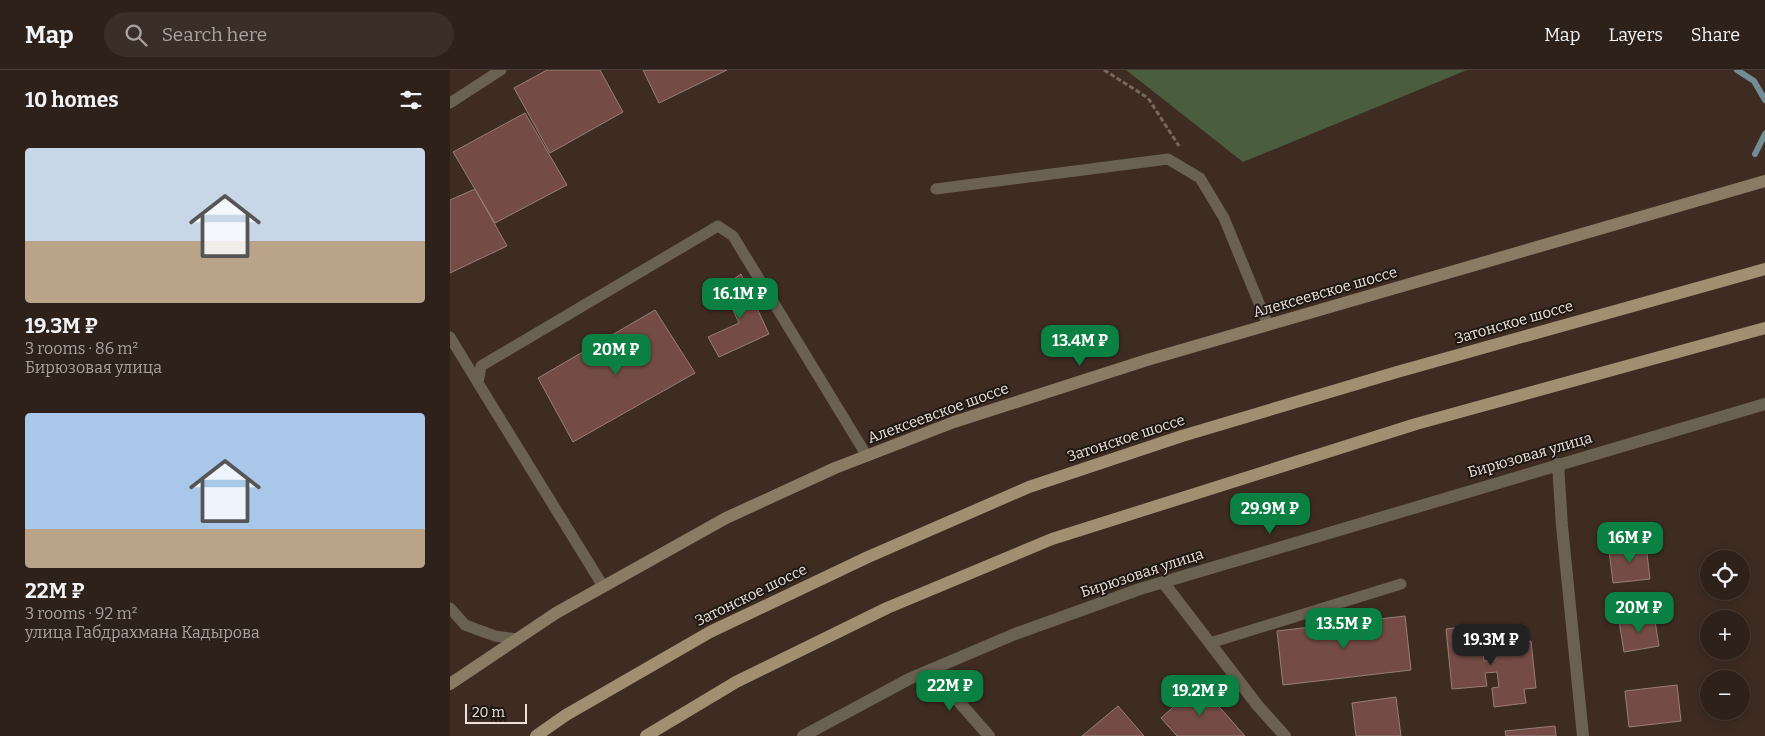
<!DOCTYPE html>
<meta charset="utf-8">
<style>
body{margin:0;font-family:Bitter,serif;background:#3a2e27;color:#f1f3f6;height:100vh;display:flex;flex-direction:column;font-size:19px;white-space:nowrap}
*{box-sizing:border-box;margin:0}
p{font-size:16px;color:#a7a3a2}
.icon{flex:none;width:28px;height:28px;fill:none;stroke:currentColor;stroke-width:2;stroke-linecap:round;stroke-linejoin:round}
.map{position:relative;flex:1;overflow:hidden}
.panel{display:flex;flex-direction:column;background:#2e211a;width:450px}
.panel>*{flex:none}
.fabs{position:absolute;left:1250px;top:480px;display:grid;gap:10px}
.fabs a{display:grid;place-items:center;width:50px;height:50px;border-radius:50%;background:#2e211a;box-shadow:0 2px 12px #0003,0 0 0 1px #493e39;font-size:25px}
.scale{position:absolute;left:15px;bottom:12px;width:62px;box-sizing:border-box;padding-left:5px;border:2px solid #ede1da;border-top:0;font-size:14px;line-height:18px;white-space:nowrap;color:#ede1da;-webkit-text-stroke:4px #1f1712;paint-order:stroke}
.price{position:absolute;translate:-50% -42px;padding:0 11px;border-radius:10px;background:#0b8043;color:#fff;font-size:16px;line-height:32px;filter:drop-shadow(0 1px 2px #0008)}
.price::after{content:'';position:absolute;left:50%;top:30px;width:15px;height:11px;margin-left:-8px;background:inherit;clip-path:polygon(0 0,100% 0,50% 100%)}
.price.selected{background:#222;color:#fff}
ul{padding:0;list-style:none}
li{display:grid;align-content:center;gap:10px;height:265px;padding:0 25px}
li span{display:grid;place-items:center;height:155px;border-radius:5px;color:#555}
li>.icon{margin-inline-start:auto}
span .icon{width:90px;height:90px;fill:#fffc;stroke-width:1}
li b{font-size:21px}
h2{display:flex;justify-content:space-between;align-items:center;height:60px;padding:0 25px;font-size:21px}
header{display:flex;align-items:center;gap:30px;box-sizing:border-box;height:70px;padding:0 25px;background:#2e211a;border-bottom:1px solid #493e39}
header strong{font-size:24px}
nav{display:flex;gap:28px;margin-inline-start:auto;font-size:18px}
.search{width:350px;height:45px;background:#3a2e27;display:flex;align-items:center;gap:12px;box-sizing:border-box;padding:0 18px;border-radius:28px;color:#a7a3a2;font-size:19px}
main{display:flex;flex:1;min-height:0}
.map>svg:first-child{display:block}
.green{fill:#4b5d3f}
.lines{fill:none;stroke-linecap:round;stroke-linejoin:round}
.stream{stroke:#718e97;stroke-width:6}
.building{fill:#744c45;stroke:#977e7a}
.path{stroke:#77675e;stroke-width:3;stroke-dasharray:5 2.5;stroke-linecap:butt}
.lane{stroke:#6a6152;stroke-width:11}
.street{stroke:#6a6152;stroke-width:12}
.secondary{stroke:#8a7b64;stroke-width:12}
.primary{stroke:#a28f71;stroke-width:12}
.labels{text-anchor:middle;stroke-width:4;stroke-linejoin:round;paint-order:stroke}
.street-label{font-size:15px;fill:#ede1da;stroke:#1f1712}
</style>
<header>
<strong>Map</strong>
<div class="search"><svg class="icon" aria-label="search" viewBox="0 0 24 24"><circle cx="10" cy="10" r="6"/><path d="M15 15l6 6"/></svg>Search here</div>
<nav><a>Map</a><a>Layers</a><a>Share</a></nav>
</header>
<main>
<section class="panel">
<h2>10 homes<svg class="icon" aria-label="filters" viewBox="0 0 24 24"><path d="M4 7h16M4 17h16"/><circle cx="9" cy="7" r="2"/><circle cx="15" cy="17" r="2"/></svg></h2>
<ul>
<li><span style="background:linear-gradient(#c9d6e8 60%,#b9a48a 0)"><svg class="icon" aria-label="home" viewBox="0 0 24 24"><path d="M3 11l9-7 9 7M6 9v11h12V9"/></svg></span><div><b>19.3M ₽</b><p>3 rooms · 86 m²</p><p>Бирюзовая улица</p></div></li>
<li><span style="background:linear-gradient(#a9c7e8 75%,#b9a48a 0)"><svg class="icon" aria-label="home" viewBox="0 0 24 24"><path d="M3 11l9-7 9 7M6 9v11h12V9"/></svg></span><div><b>22M ₽</b><p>3 rooms · 92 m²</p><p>улица Габдрахмана Кадырова</p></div></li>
</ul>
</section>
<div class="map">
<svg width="1315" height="666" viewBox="0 0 1315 666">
<rect width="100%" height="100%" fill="#3e2c22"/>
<path class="green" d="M676,0h341l-224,92z"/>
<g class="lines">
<path class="stream" d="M1287,0l17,11 11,19
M1305,84l10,-20"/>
</g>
<path class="building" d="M97,0h53l23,42 -73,41 -36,-65z
M193,0h84l-68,33z
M75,43l42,72 -72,38 -42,-71z
M25,119l32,57 -57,27v-73z
M291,204l28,60 -50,23 -11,-20 31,-14 -17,-36z
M205,240l40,63 -122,69 -35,-64z
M1196,475l4,34 -37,4 -4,-33z
M1204,545l5,31 -35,6 -5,-31z
M955,546l6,54 -128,15 -6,-54z
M1030,555l4,36 12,-1 -1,-15 36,-4 5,47 -12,1 2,14 -32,4 -2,-19 7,-1 -2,-15 -12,1 2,13 -35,3 -6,-60z
M749,614l46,52h-68l-16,-18z
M1227,615l4,36 -52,6 -4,-36z
M946,627l5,39h-45l-4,-33z
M668,636l26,30h-62z
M1105,656l1,10h-50l-1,-5z"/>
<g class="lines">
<path class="path" d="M654,0l44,28 31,48"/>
<path class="lane" d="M0,33l51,-33
M486,119l232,-30 32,19 24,40 44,107
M0,267l28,46
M153,516l-125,-203 3,-17 237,-140 15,10 134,220
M0,538l15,17 30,11 22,3
M760,573l191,-59"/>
<path class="street" d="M1108,394l4,62 21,210
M713,512l95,124 27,30
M481,600l58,66
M353,666l106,-57 106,-45 125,-45 625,-185"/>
<path class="secondary" d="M0,614l106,-71 170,-95 109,-50 119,-46 193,-62 618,-179"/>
<path class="primary" d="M86,666l30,-21 144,-83 158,-75 161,-70 153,-51 215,-64 368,-103
M196,666l90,-54 151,-74 165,-69 364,-115 349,-96"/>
</g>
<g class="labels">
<g class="street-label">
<text transform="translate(875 222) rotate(-16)" y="5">Алексеевское шоссе</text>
<text transform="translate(1064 252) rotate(-16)" y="5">Затонское шоссе</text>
<text transform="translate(488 343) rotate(-20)" y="5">Алексеевское шоссе</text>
<text transform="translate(676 368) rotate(-18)" y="5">Затонское шоссе</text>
<text transform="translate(1080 385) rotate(-16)" y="5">Бирюзовая улица</text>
<text transform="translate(692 503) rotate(-18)" y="5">Бирюзовая улица</text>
<text transform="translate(301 525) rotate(-26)" y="5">Затонское шоссе</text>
</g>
</g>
</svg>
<div class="fabs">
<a><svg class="icon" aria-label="locate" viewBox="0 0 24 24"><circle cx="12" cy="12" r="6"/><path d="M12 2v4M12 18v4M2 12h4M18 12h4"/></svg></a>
<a>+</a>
<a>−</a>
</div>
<div class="scale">20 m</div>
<b class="price" style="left:290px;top:250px">16.1M ₽</b>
<b class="price" style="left:630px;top:297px">13.4M ₽</b>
<b class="price" style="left:166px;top:306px">20M ₽</b>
<b class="price" style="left:820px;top:465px">29.9M ₽</b>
<b class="price" style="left:1180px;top:494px">16M ₽</b>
<b class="price" style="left:1189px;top:564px">20M ₽</b>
<b class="price" style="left:894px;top:580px">13.5M ₽</b>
<b class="price selected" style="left:1041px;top:596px">19.3M ₽</b>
<b class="price" style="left:500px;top:642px">22M ₽</b>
<b class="price" style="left:750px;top:647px">19.2M ₽</b>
</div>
</main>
